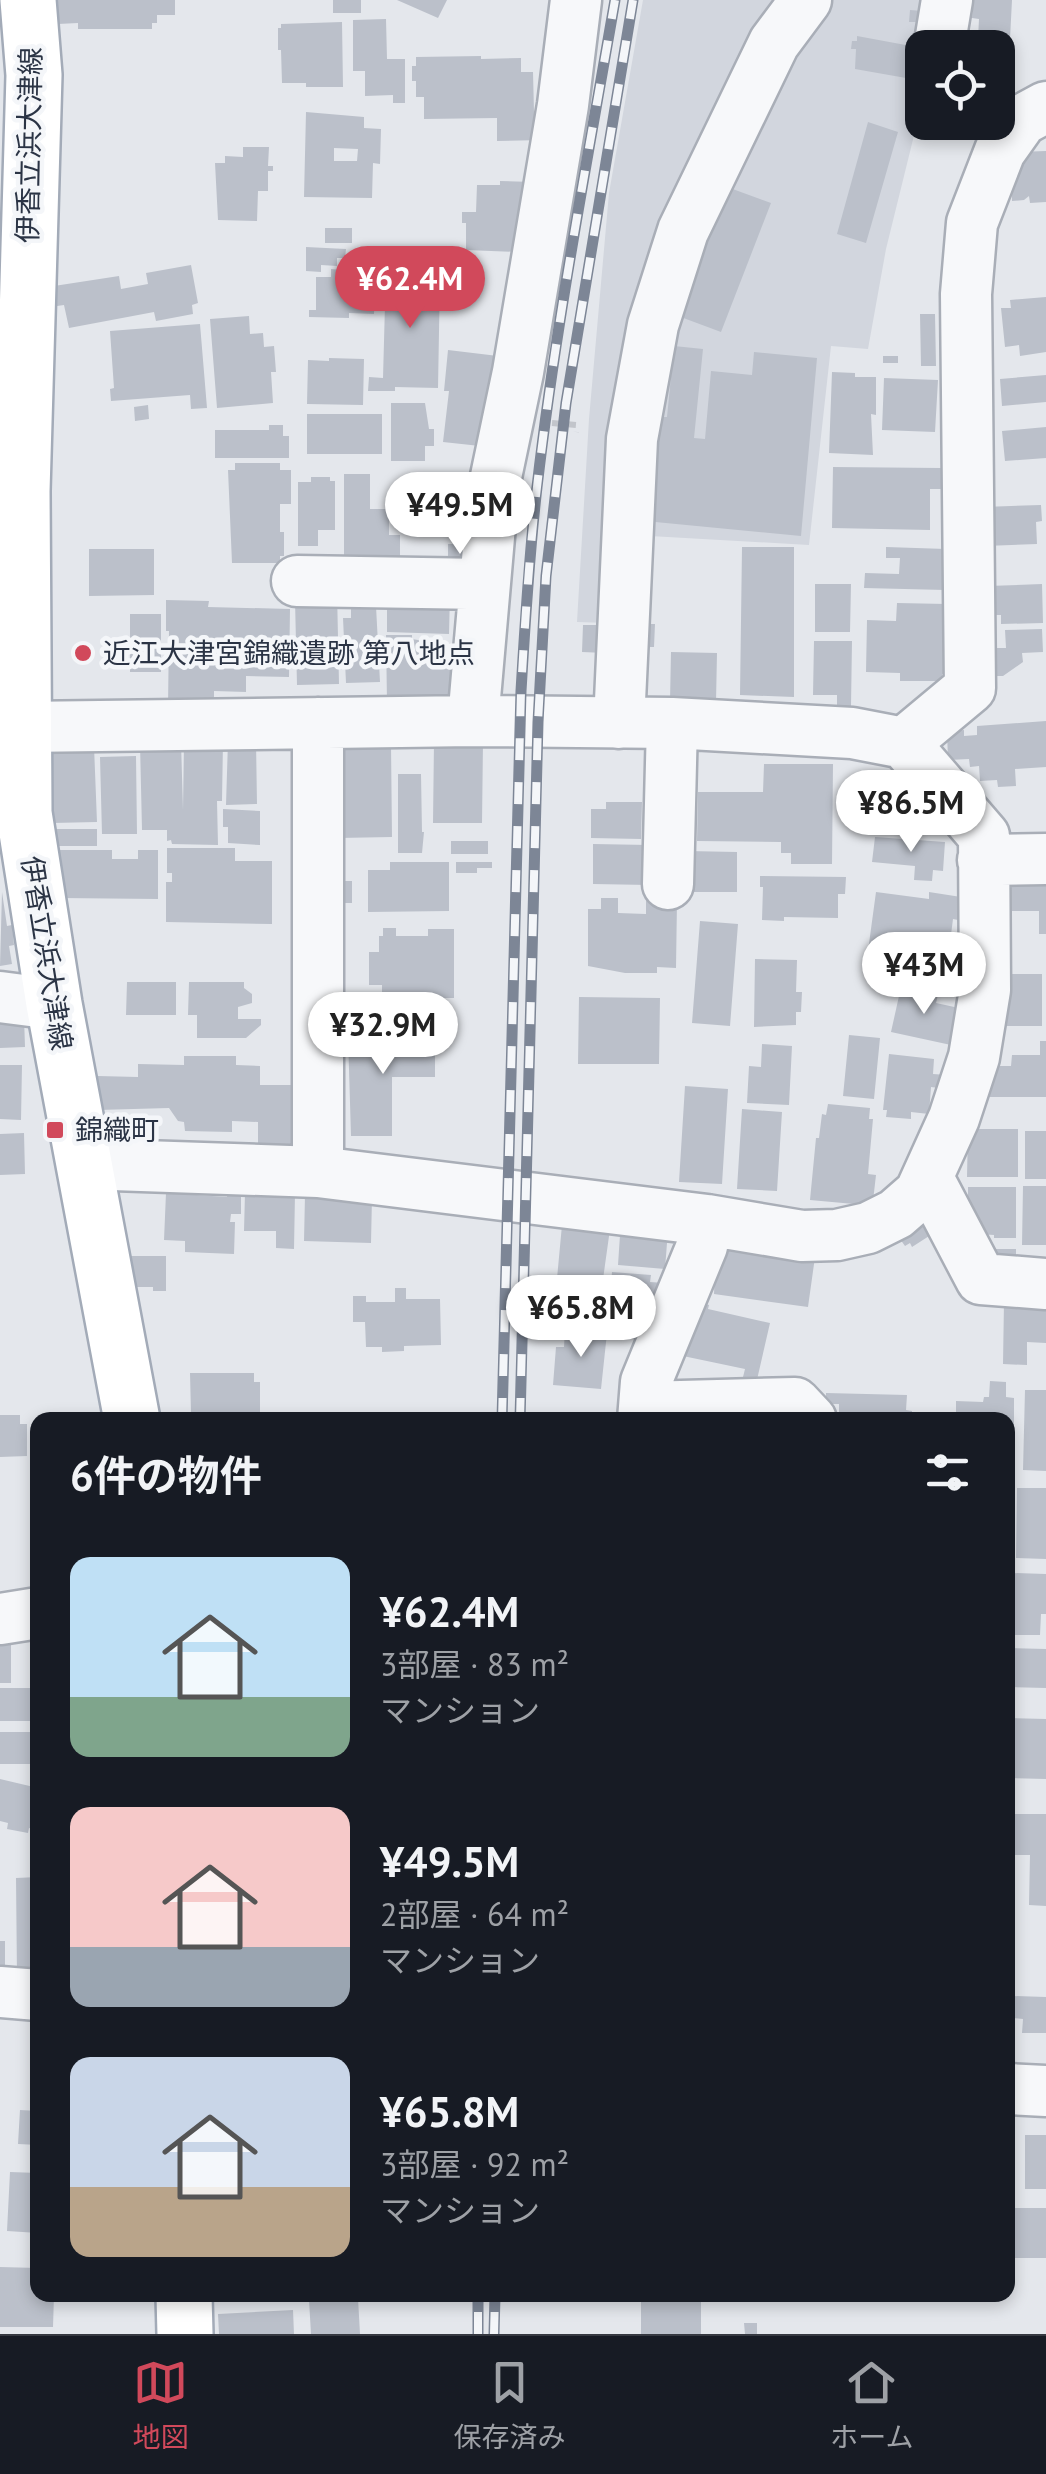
<!DOCTYPE html>
<html lang="ja">
<meta charset="utf-8">
<style>
body{margin:0;font-family:"PT Sans","Noto Sans JP",sans-serif;background:#242831;color:#f1f3f6;height:100vh;display:flex;flex-direction:column;font-size:38px;white-space:nowrap}
*{box-sizing:border-box;margin:0}
p{font-size:32px;color:#9ea1a6}
.icon{flex:none;width:55px;height:55px;fill:none;stroke:currentColor;stroke-width:2;stroke-linecap:round;stroke-linejoin:round}
.map{position:relative;flex:1;overflow:hidden}
.side{position:absolute;left:30px;top:1412px;width:985px;height:890px;display:flex;flex-direction:column;background:#171b24;border-radius:20px;box-shadow:0 5px 15px #0003}
.side>*{flex:none}
.fabs{position:absolute;left:905px;top:30px;display:grid;gap:20px}
.fabs a{display:grid;place-items:center;width:110px;height:110px;border-radius:20px;background:#171b24;box-shadow:0 5px 15px #0003;font-size:50px}
.price{position:absolute;translate:-50% -85px;padding:0 22px;border-radius:35px;background:#fff;color:#222;font-size:32px;line-height:65px;filter:drop-shadow(0 2px 5px #0008)}
.price::after{content:'';position:absolute;left:50%;top:60px;width:30px;height:22px;margin-left:-15px;background:inherit;clip-path:polygon(0 0,100% 0,50% 100%)}
.price.current{background:#d1495b;color:#fff}
ul{padding:0;list-style:none}
li{display:flex;align-items:center;gap:30px;height:250px;padding:0 40px}
li span{display:grid;place-items:center;flex:none;width:280px;height:200px;border-radius:20px;color:#555}
li>.icon{margin-inline-start:auto}
span .icon{width:120px;height:120px;fill:#fffc;stroke-width:1}
li b{font-size:42px}
h2{display:flex;justify-content:space-between;align-items:center;height:120px;padding:0 40px;font-size:42px}
.tab-bar{display:flex;justify-content:space-around;align-items:center;height:140px;border-top:2px solid #363941;background:#171b24;font-size:28px;color:#9ea1a6}
.tab-bar a{display:grid;justify-items:center;gap:5px}
.tab-bar .current{color:#d1495b}
.map>svg:first-child{display:block}
.built{fill:#d2d6de}
.building{fill:#bbc0ca;fill-rule:evenodd}
.lines{fill:none;stroke-linecap:round;stroke-linejoin:round}
.minor-casing{stroke:#a9aeb7;stroke-width:55}
.major-casing{stroke:#a3abb8;stroke-width:60}
.path{stroke:#c2c5cb;stroke-width:6;stroke-dasharray:8 8;stroke-linecap:butt}
.minor{stroke:#f7f8fa;stroke-width:50}
.major{stroke:#fff;stroke-width:55}
.rail-casing{stroke:#7d8696;stroke-width:11}
.rail{stroke:#f4f6f9;stroke-width:8;stroke-dasharray:22;stroke-linecap:butt}
.poi-dot{fill:#d1495b;stroke:#f4f6f9;stroke-width:4}
.labels{text-anchor:middle;stroke-width:9;stroke-linejoin:round;paint-order:stroke}
.street-label{font-size:28px;fill:#2b3445;stroke:#f4f6f9}
.poi-label{font-size:28px;fill:#2b3445;stroke:#f4f6f9;text-anchor:start}
</style>
<div class="map">
<svg width="1046" height="2334" viewBox="0 0 1046 2334">
<rect width="100%" height="100%" fill="#e4e7ec"/>
<path class="built" d="M643,0h290l-12,68 1,35 -36,146 -18,100 -37,-3 -22,199 -159,-9 -41,87 -32,-1 12,-203 20,-226z"/>
<path class="building" d="M58,0h117v15h-18v8h-5v6h-74v-6l-20,1z
M333,0h28v13h-28z
M397,0h50l-9,18z
M973,0h39l-2,39 -32,-1 1,-19 -7,-1z
M910,10l12,1 -1,11h-12z
M386,19l1,40h18v44h-12v-8l-28,1v-25h-12v-51z
M342,22l1,65h-37v-4h-24l-1,-33h-3v-22h3v-4z
M857,36l54,10 -5,32 -51,-9 1,-20h-5l1,-8h5z
M481,56v3l40,-1v14h12l1,40h9v28l-46,1v-23l-73,1v-22h-8v-16h-4v-15h4v-9z
M306,112l58,5v11l17,1 -1,35 -7,-1 -1,35 -68,-1zM334,148l24,1 -1,12h-23z
M868,122l30,10 -32,111 -29,-9z
M243,147h26l-1,19h5v5h-5v20h-10l-1,30 -39,-1 -3,-57h10v-7l18,1z
M1046,151v51l-16,1 -1,-7 -5,4 -12,1 -1,-36 7,-13z
M500,181l33,1 -14,70 -53,-2v-27h-4v-11h14l1,-27h23z
M719,184l52,19 -50,129 -51,-19z
M325,228h27v15h-27z
M306,247l40,2 -1,9h-8v8l-16,-1v7l-15,-1z
M351,252h23v11h-23z
M191,265l7,38 -6,2 1,9 -37,7 -2,-9 -85,16 -5,-23 -7,1 -3,-20 65,-10 2,13 27,-5 -2,-11z
M386,268l39,1v6h15l-2,113 -43,-1v4h-27l1,-14 14,1z
M331,269l44,4 -1,41 -25,-1v5l-40,-1v-7h7v-33h15z
M1046,297v55l-26,4 -1,-11 -14,2 -4,-39h10l-1,-8z
M920,314h15l1,52h-15z
M249,316l1,18 13,-1 1,14 10,-1 2,26h-5l2,31 -56,5 -7,-89z
M200,324l7,84 -16,1 -1,-14 -79,6 -1,-12 4,-1 -4,-57z
M674,346l29,3 -9,89 11,1 6,-68 41,4 2,-23 63,6 -16,178 -156,-15 10,-104h12z
M448,350l50,6 -18,90 -37,-4 6,-51h-5z
M883,356h15v7h-15z
M329,358l35,1 -1,46 -56,-1 1,-44 21,1z
M832,372l23,1v4h21v38l-5,-1 2,41 -44,-2z
M1046,375v27l-44,4 -2,-27z
M884,378l54,2 -3,52 -53,-2z
M391,403h34l4,26h5v17h-9v15h-34z
M148,405l1,14 -14,2 -1,-14z
M307,414h75v40h-75z
M269,425h14v11h6v22h-74v-28h54z
M1046,427v31l-41,3 -3,-30z
M235,463h45v7h11v34h-11v28h4v24h-4v7h-48l-4,-93h7z
M833,467l108,1v21h-11v41l-98,-2z
M344,474h26v35h19v26h11v30h-56z
M311,477h19v4h5v49h-17v16h-20v-64h13z
M1041,505l1,16 -6,1 1,22 -52,2 -2,-39z
M448,544h24v26h-24z
M742,547h52v150l-54,-2z
M886,547l60,2 -1,41 -81,-2 1,-15 34,1 1,-16h-14z
M89,549h65v46l-65,1z
M815,584h36l-1,48h-35z
M1042,584l1,39 -42,1v-9h-12l-1,-29z
M337,591l2,93 -42,1 -2,-85z
M387,592l63,1 -1,41 -62,-2z
M166,600l43,1 -1,6 82,2 -1,68 -43,-1v16l-32,-1v11l-46,5 1,-76h-3z
M897,603l50,1 -1,70h-4v7h-42v-8l-34,-1 1,-52 29,1z
M376,606l4,76 -34,1 -3,-65h8v-11z
M130,614h31v58h-31z
M645,624h10l-1,23h-9z
M583,625h24l-1,28 -24,-1z
M1042,629l1,23 -21,1 1,9 -20,14h-15v-28h18l-1,-18z
M386,635h26v4l18,3v8l24,-1 1,53 -68,1z
M814,641h38l-1,65h-14v-11h-24z
M671,652l46,1 -1,49 -46,-1z
M1046,721v46l-31,2 1,17 -18,1 -1,-7 -17,1 -1,-15 -9,1 -1,-8 -21,1 -1,-28 17,-2v6l13,-1v-9z
M223,741l-1,60h-5l1,44 -46,-1 -1,-4 -4,1v-11h-25l-2,-87 41,-1 2,68 1,-68z
M228,741h28l1,63 -31,1z
M434,741l49,1 -1,81h-49z
M338,744h53l1,93 -54,1z
M94,746l3,76 -45,1 -2,-75z
M136,756l1,78h-35l-2,-77z
M764,764h69l-1,100h-41v-11h-10v-11l-84,-1 1,-49h65z
M883,770l2,11 20,-2 1,11 13,-1 3,31 -54,3 -6,-51z
M398,774h23l1,58h2l-2,21h-24z
M606,802h36l-1,37 -50,-1v-29h15z
M223,809l37,2v34l-32,-2v-16h-5z
M929,826h23v8h-22z
M56,829h41v17h-41z
M875,837l70,5 -2,29 -10,-1 -1,11 -18,-1 1,-14 -43,-4z
M451,841h37v13h-37z
M593,844l56,1v40l-56,-1z
M167,848h68v13h37v63l-106,-2v-40h6v-9h-5z
M60,850h52v9h26v-9h20v49l-98,-1z
M687,851l50,1v40h-51z
M390,862h59v49l-81,1v-42h22z
M456,862h36v6h-15v5h-21z
M760,876l86,1 -1,17h-7v24l-54,-1v4l-22,-1 1,-33h-3z
M1005,876h41v58h-7v-23h-34z
M340,881h12v22h-12z
M2,892l5,34 5,-1 2,20 -5,1 3,18 -12,2z
M876,892l53,7v-7l32,5 -3,23 -5,-1 -4,31 -37,-5 -6,33 -41,-5z
M601,898h17v15l28,1v-14l31,1 -1,67 -19,-1v6h-32l-37,-7v-57h13z
M700,921l38,3 -8,102 -38,-3z
M383,928h13v8h32v-7h26v69h-72v-13h-13v-33h10v-16h4z
M755,959l42,1 -1,32h6l-1,20h-5v13l-42,2z
M917,969l25,3 -1,11 -25,-2z
M998,974h44v52h-44z
M127,982h49v33h-50z
M189,982h55v6l8,6v9l-14,4v12h23v6l-15,13h-49v-23h-9z
M901,987l37,8 -2,8 23,5 -8,37 -60,-13z
M579,997l81,1 -1,66h-81z
M0,1017h24l1,30 -25,1z
M849,1035l31,3 -6,61 -31,-3z
M348,1036h87v41h-43v59h-41z
M1040,1041h6v56h-57v-31h22l1,-11h28z
M762,1044l30,2 -3,59 -42,-2 2,-37 12,1z
M889,1054l45,5 -1,15 14,1 -1,14 -15,-2 -2,27 -18,-2v7l-25,-2 1,-7h-4z
M184,1056h52v9l24,1v19h41v61h-43v-24l-26,-1v11l-47,-1 -1,-9 -6,-1 -9,-13 -71,2v-34l40,1v-13l46,1z
M0,1065h22l-1,55 -21,-1z
M685,1086l43,3 -6,95 -43,-2z
M828,1104l42,4 -1,11h4l-5,55 8,1 -3,26 -8,-1v5l-55,-5 6,-62h3l3,-24 4,1z
M742,1109l40,3 -5,79 -40,-2z
M968,1129h50v48h-51z
M1025,1131h21v48h-21z
M24,1133l1,41 -25,1v-41z
M1023,1186h23v59h-24z
M968,1187h48v51h-22v-3l-16,-1 -5,-6v-23h-5z
M228,1188l13,1v25h-10l-1,8h5l-1,32 -49,-2v-11l-21,-1 2,-47 61,4z
M245,1193h50l-1,56 -18,-1v-17h-32z
M305,1195l67,2 -1,46 -67,-2z
M921,1216l19,13 -28,18 -2,-4 -5,3 -10,-14z
M628,1222l57,7 -1,15 -17,-1 -2,26 -47,-4 2,-30 7,1z
M562,1225l48,4 -11,79 -6,-1v10l-14,-1 1,-13 -25,-3z
M716,1243l99,14 -7,50 -94,-13z
M992,1249h24v14h-24z
M131,1256h35v35h-13v-4h-22z
M612,1272l39,3 -1,7 15,1 -3,32 -15,-1 -2,26 -27,-2 2,-18 -12,-1z
M395,1288h11v11h34l1,46 -37,1v5l-22,1v-5h-16l-1,-25h-12v-26h13v6h29z
M695,1301l14,4 -1,4 62,14 -14,61 -14,-3 3,-12 -62,-13z
M1004,1301l42,1v41l-19,-1v23l-24,-1z
M565,1329l42,4 -6,56 -48,-4 3,-38h8z
M190,1373h64v9h6v38h-77l-1,-7h9z
M990,1381l16,1v15l8,1v46h-6v-24h-52v-19l27,1 1,-5h5z
M1025,1390h21v81l-23,-1z
M826,1393l81,2 -1,15 6,1v9h-73v-16h-13z
M0,1415h20v9h7v32l-27,1z
M1017,1488h29v71l-30,-1z
M1012,1573l34,1v40h-5l-1,21h-29z
M0,1643h11v40h-11z
M1008,1648l38,1v39l-38,-1z
M0,1688h36v28h-3v5h-33z
M1008,1718l38,1v60l-38,-1z
M0,1732h38v32h-38z
M0,1779l38,9 -4,20 4,1 -5,20 -4,-1 -1,5 -21,-4 1,-6 -8,-2z
M1013,1814h33v92l-17,-1 1,-50h-18z
M38,1877v101h-21l-1,-100z
M0,1941h5v30h-5z
M1013,1996l33,1v36h-24l1,-14 -10,-1z
M34,2029h4v65h-5z
M20,2110l18,1v34l-20,-1z
M1025,2135h21v54h-21z
M1008,2146h6l1,46 -7,-1z
M10,2172l28,1v60l-31,-2z
M1008,2208h38v50h-38z
M0,2267l38,1v27h16l-1,32h-53z
M641,2295h60v39h-60z
M358,2298l2,36h-49l-2,-34z
M293,2310l1,24h-75l-1,-20z
M744,2323h13v11h-12z"/>
<g class="lines">
<defs>
<path id="minor" d="M939,48l8,-48
M297,581l187,3
M473,721l20,-230 25,-119 45,-267 13,-105
M318,723v449
M619,723l13,-284 21,-114 30,-94 91,-188 32,-43
M22,727l451,-6 199,2 180,10 52,10 80,93 1,154 -11,67 -20,61 -34,75 -24,21 -28,14 -31,7 -35,1 -95,-16 -389,-48 -234,-8
M904,743l66,-55 -4,-394 6,-71 28,-72 22,-31 24,-13
M983,860l63,-1
M668,884l4,-161
M0,997l54,7
M928,1178l53,101 65,5
M644,1407l151,-4 16,17
M643,1420l3,-38 56,-136 5,-26
M0,1619l38,-6
M0,1992l38,3
M1008,2089l38,2"/>
<path id="major" d="M28,0l6,75 -12,416 2,322 30,191 78,416
M184,2295l1,39"/>
</defs>
<use href="#minor" class="minor-casing"/>
<use href="#major" class="major-casing"/>
<path class="path" d="M552,423l25,2 -1,7"/>
<use href="#minor" class="minor"/>
<use href="#major" class="major"/>
<defs>
<path id="rail" d="M502,1420l19,-729c4,-68 8,-136 16,-204 19,-164 50,-325 78,-487
M520,1420l18,-698 8,-146 20,-173 67,-403
M478,2334v-39
M494,2334l1,-39"/>
</defs>
<use href="#rail" class="rail-casing"/>
<use href="#rail" class="rail"/>
</g>
<g class="poi-dot">
<circle cx="83" cy="653" r="10"/>
<rect x="45" y="1120" width="20" height="20" rx="5"/>
</g>
<g class="labels">
<g class="street-label">
<text transform="translate(29 145) rotate(-89)" y="10">伊香立浜大津線</text>
<text transform="translate(47 953) rotate(81)" y="10">伊香立浜大津線</text>
</g>
<g class="poi-label">
<text x="103" y="663">近江大津宮錦織遺跡 第八地点</text>
<text x="75" y="1140">錦織町</text>
</g>
</g>
</svg>
<div class="fabs">
<a><svg class="icon" aria-label="locate" viewBox="0 0 24 24"><circle cx="12" cy="12" r="6"/><path d="M12 2v4M12 18v4M2 12h4M18 12h4"/></svg></a>
</div>
<b class="price current" style="left:410px;top:331px">¥62.4M</b>
<b class="price" style="left:460px;top:557px">¥49.5M</b>
<b class="price" style="left:911px;top:855px">¥86.5M</b>
<b class="price" style="left:924px;top:1017px">¥43M</b>
<b class="price" style="left:383px;top:1077px">¥32.9M</b>
<b class="price" style="left:581px;top:1360px">¥65.8M</b>
<section class="side">
<h2>6件の物件<svg class="icon" aria-label="filters" viewBox="0 0 24 24"><path d="M4 7h16M4 17h16"/><circle cx="9" cy="7" r="2"/><circle cx="15" cy="17" r="2"/></svg></h2>
<ul>
<li><span style="background:linear-gradient(#bfe0f5 70%,#7fa58c 0)"><svg class="icon" aria-label="home" viewBox="0 0 24 24"><path d="M3 11l9-7 9 7M6 9v11h12V9"/></svg></span><div><b>¥62.4M</b><p>3部屋 · 83 m²</p><p>マンション</p></div></li>
<li><span style="background:linear-gradient(#f6c9c9 70%,#9aa5b1 0)"><svg class="icon" aria-label="home" viewBox="0 0 24 24"><path d="M3 11l9-7 9 7M6 9v11h12V9"/></svg></span><div><b>¥49.5M</b><p>2部屋 · 64 m²</p><p>マンション</p></div></li>
<li><span style="background:linear-gradient(#c9d6e8 65%,#b9a48a 0)"><svg class="icon" aria-label="home" viewBox="0 0 24 24"><path d="M3 11l9-7 9 7M6 9v11h12V9"/></svg></span><div><b>¥65.8M</b><p>3部屋 · 92 m²</p><p>マンション</p></div></li>
</ul>
</section>
</div>
<nav class="tab-bar">
<a class="current"><svg class="icon" aria-label="map" viewBox="0 0 24 24"><path d="M3 6l6-2 6 2 6-2v14l-6 2-6-2-6 2zM9 4v14M15 6v14"/></svg>地図</a>
<a><svg class="icon" aria-label="saved" viewBox="0 0 24 24"><path d="M7 4h10v16l-5-4-5 4z"/></svg>保存済み</a>
<a><svg class="icon" aria-label="home" viewBox="0 0 24 24"><path d="M3 11l9-7 9 7M6 9v11h12V9"/></svg>ホーム</a>
</nav>
